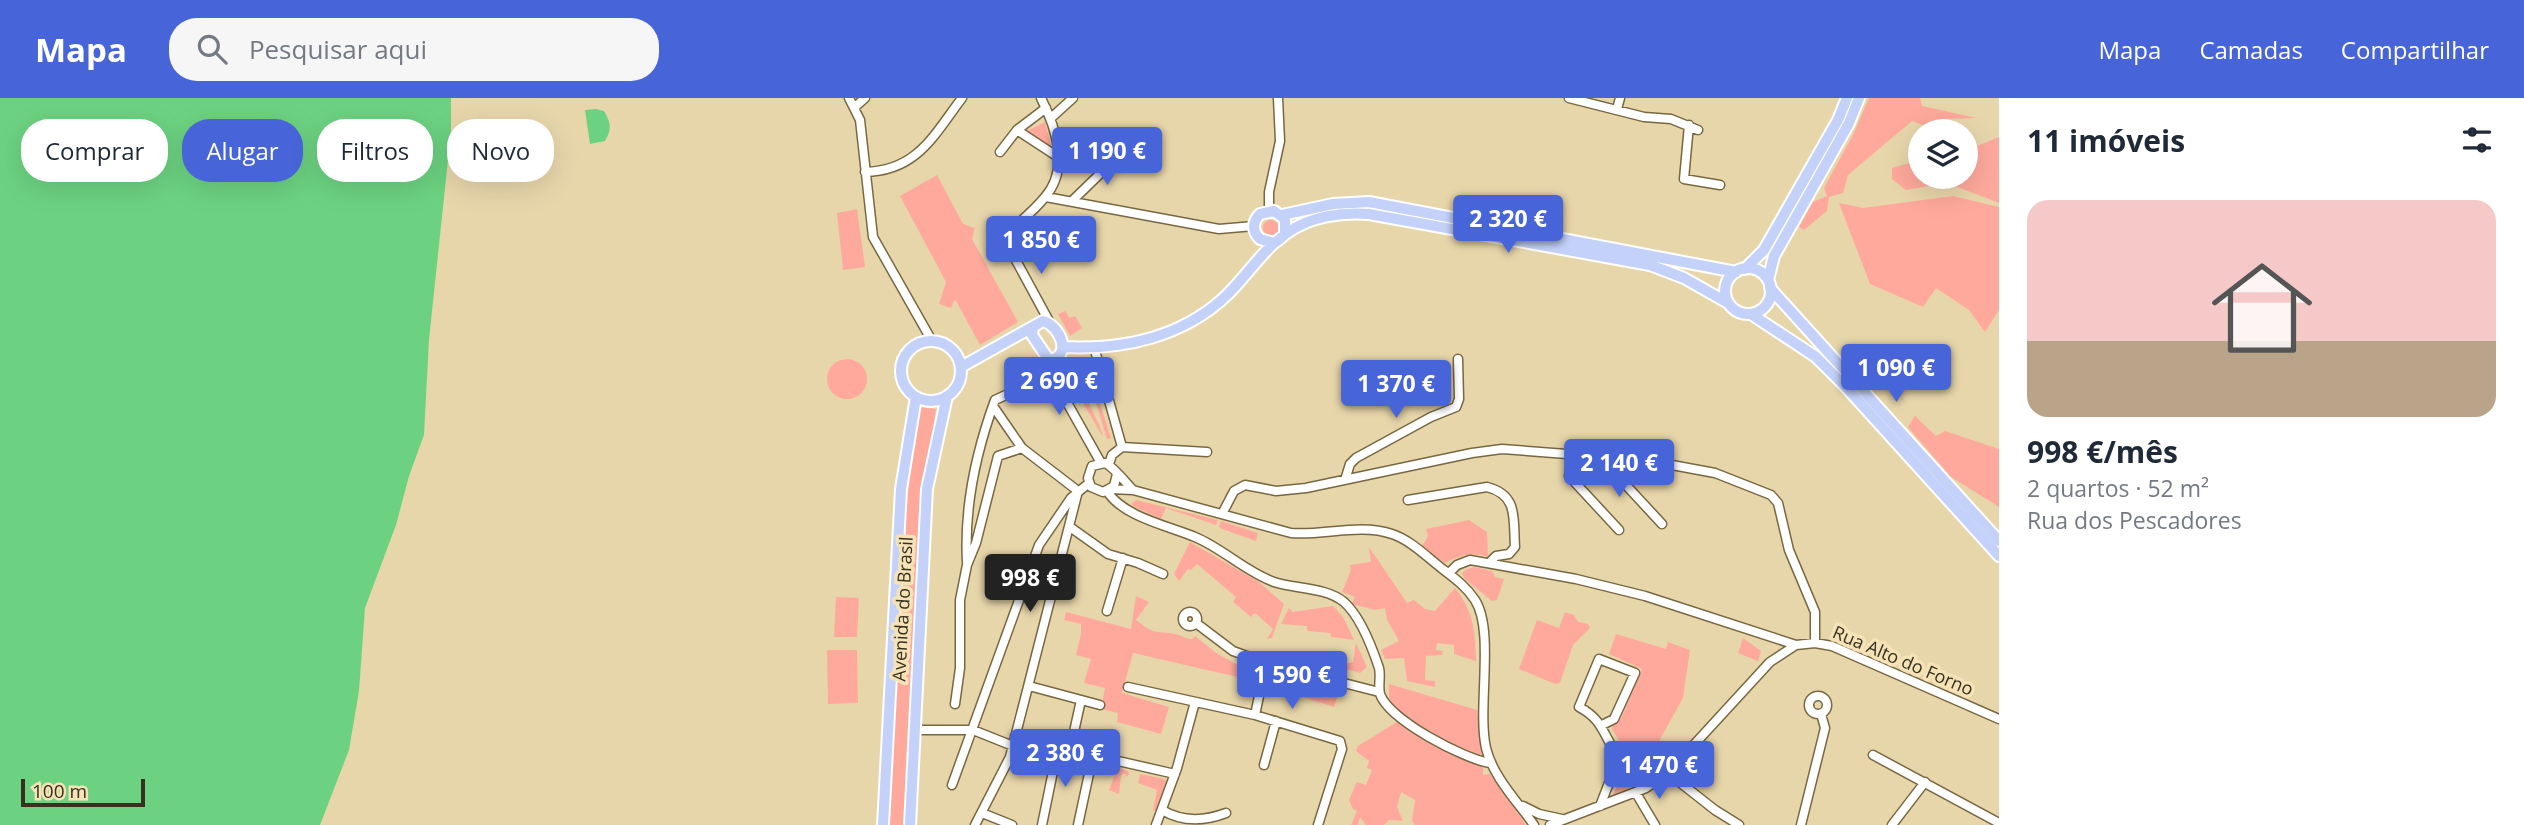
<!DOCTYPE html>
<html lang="pt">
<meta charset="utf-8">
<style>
body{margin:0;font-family:"Open Sans",sans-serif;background:#f6f6f7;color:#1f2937;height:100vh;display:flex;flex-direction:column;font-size:26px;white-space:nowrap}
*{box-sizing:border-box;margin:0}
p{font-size:23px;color:#747a83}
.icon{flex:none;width:38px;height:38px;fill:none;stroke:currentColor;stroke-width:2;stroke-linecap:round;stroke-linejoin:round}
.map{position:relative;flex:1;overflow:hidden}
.panel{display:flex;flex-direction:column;background:#fff;width:525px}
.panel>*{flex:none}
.hud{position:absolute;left:21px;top:21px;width:665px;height:63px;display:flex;gap:14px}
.buttons{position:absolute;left:1908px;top:21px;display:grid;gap:14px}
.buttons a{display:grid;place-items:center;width:70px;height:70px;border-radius:50%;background:#fff;box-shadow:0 7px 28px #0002;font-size:35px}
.scale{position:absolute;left:21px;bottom:18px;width:124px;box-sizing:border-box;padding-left:7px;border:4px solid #383120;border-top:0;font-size:19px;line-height:24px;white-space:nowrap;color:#383120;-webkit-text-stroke:5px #f5e3b7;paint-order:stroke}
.price{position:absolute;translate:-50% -60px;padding:0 16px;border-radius:7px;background:#4765d8;color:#fff;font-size:23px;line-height:46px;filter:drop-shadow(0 2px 4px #0008)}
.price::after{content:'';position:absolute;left:50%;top:42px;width:21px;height:16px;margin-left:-10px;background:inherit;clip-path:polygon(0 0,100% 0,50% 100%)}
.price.current{background:#222;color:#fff}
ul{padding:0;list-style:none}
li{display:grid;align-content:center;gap:14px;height:371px;padding:0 28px}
li span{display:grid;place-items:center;height:217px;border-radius:21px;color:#555}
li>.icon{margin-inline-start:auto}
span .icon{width:126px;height:126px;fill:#fffc;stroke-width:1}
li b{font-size:30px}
h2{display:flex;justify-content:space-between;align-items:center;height:84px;padding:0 28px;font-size:30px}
.chip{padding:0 24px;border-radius:28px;background:#fff;box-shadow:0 7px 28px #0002;font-size:24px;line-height:63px}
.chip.current{background:#4765d8;color:#fff}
header{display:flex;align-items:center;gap:42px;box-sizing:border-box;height:98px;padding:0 35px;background:#4765d8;color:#fff}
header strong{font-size:33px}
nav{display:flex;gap:38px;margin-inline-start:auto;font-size:24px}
.search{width:490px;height:63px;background:#f6f6f7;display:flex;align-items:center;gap:18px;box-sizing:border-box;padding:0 24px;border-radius:28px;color:#747a83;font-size:26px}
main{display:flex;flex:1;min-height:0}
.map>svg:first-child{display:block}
.green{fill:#fea99c}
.water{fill:#6cd281}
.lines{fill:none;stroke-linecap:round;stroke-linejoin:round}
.minor-casing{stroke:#786840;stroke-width:11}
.major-casing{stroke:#fff;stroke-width:14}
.minor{stroke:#fff;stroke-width:8}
.major{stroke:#c4d2fa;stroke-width:10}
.labels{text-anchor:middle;stroke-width:7;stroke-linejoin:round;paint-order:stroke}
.street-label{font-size:18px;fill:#383120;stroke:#f5e3b7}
</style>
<header>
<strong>Mapa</strong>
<div class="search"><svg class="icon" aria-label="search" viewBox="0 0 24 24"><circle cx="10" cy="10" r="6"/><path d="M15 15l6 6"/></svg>Pesquisar aqui</div>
<nav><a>Mapa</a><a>Camadas</a><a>Compartilhar</a></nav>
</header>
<main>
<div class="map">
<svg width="1999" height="727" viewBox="0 0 1999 727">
<rect width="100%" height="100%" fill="#e8d6ab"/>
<path class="green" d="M1869,0h51l2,8 54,12 -34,1 -9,10 -21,-8 -64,54 -5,18 -14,4 -2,14 -23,19 -5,-3 14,-25 14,-6 -3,-8 29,-53z
M1045,24l7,28 -27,-18z
M1999,39v66l-52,-20 -41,7 -14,-11v-11l28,-8v17h45v-26z
M937,77l26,49 12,4 -3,11 46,83 -38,23 -25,-46 -4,9 -12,-4 7,-22 -46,-86z
M1953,98l46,11v103l-14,22 -16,-22 -33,-22 -13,19 -53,-23 -31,-81 24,5z
M857,111l8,58 -22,3 -6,-57z
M1263 130a8 8 0 1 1 16 0a8 8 0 1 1-16 0Z
M1065,213l5,7 5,-2 7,12 -12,8 -12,-22z
M1071,261l15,1 25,78 -4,1 -19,-63 -15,-7 -5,-5z
M827 281a20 20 0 1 1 40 0a20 20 0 1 1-40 0Z
M1064,273c25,10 19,13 26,34 4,11 11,21 13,32z
M919,309l17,2 -15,99 -17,317h-16l17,-310z
M1915,318l21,20 9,-5 54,18v58l-48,-30 -43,-50z
M1136,402l82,20 -2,5 -50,-17 -5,11 -28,-13 -1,-3z
M1469,422l18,12 1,25c-17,-5 -27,-2 -43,6l-23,-17 6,-10 -2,-7z
M1221,423l37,12 -2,8 -34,-12 -3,-2z
M1190,444l69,40 25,22 -12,34 -5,1 6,-10 -18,-16 -4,4 -18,-15 3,-5 -39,-33 -6,6 -3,-1 -9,12 -5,-7z
M1369,449l38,56 7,-3 11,9 10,2 20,-23c19,25 20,42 21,73l-22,-7v-9l-17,-2 -1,7 7,1 -1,4 -16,1 -1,24 10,1v6l-28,-6 -3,-23 -19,1 -4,-9 18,-9 -12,-21 -2,-12 -10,2 -23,-6 3,-7 -13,-5 9,-22 -1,-5 21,-3z
M1474,469l18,4 3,6 9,2 -7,21 -5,1 -27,-22 -3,-5 3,-4z
M1136,498l13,6 -13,18c21,16 17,10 39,14 7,1 10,5 17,5l3,-3 20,16 26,15 5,-4 14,5 -11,-3 -6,3 -1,10 -109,-25 -11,40 47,14 -8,27 -44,-12 1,-9 -17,-4 4,-21 -21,-5 7,-24 -15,-4 5,-21v-10l-17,-4 2,-8 65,17z
M836,499l23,1 -2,39h-23z
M1333,508l10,11 11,23 -23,-3 -1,-4 -23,-2v-5l-26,-2 8,-16 4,4z
M1565,514l9,3 4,7 10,2 2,4 -17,17 -13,38 -5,1 -36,-15 18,-49 22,8z
M1616,536l50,15 2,-7 22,8 -7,48 -39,70 -16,-13 -16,-26 1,-4 8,-6 21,-50 -33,-15z
M1743,540l18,13 -3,10 -20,-8z
M1356,545l11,24 -7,6 -17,-5 1,-4 9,-2z
M827,552h30l1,53 -30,1z
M1274,573l9,2 -2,6 57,16 -4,12 -43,-14 -7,-10 -14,-4z
M1389,586l88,26 5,47 -27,-10 -62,-39 -4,-11z
M1400,622l83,44v11l7,-1 36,51h-111l-3,-4 3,-21 -14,-8 -4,15 6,14 -14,-1 -5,5h-18l-6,-8 -2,8h-7l6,-14 -4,-2 -4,-9 8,-18 9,3 6,-15 -5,-2 2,-7 -13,-10 2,-5z
M1620,666l27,16 -34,15 11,-25z
M1118,669l11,5 -1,5 -4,-4 -3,2 -2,19 -10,-4z
M1140,676l25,5 2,3 -9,30 -5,-2 4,-20 -19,-7z"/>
<path class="water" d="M0,0h451v33l-22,209 -5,95 -15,41 -13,49 -31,83 -6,83 -10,59 -29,75h-320z
M596,11l8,2c7,12 8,18 1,30l-15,3 -5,-34z"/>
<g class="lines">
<defs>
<path id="minor" d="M849,0l11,22 13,117 59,104
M1041,0c15,30 29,70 4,99 -11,14 -27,26 -40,39l1,6 44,81
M1569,0l75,19 27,2 27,11
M855,9l10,-9
M1617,11l3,-11
M1051,20l22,-20
M1689,27l-5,54 36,6
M1017,32l41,27
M1000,54l17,-22 29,-22
M865,74c52,-1 69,-37 97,-74
M1046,99l173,32 35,-3
M1072,103l35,-34 4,-11
M1269,112v-18l11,-51 -2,-43
M1094,249l28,100
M1049,262l2,14 50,89
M993,308l29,42 56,43
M1572,356l-3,22 50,54
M1610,359l2,13 50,54
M1109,366l3,-9 10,-8 85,5
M1117,376l-3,12 -11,6 -12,-5 -3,-9 4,-12 13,-3c9,4 20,19 28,27
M1345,382l5,-16 6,-6 75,-41 25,-10 3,-8 -1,-40
M1111,391l22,1 158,43c32,3 69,-10 101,1 18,6 33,21 48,33 13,10 26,19 35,33 20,31 2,108 11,148 7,29 31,53 48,77
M1107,393c16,26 62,35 88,46 27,11 51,35 79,45 21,7 52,5 70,20 17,15 28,45 35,66 2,8 -1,18 1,26 9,26 84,65 110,69
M1408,402l79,-13c32,8 26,33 28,60l-6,7 -13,2 -7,7
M1222,416l12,-23 11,-6 31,6 30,-3 166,-35 30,-4 143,11 70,13 56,22 7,8 11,47 26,62v31
M1070,429l38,27 30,9 25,11
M967,464c-3,-55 9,-110 28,-162l13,-6
M1449,475l8,-8 13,-5 106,19 69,17 151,49
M1107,513l16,-53
M1183 521a7 7 0 1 1 14 0a7 7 0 1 1-14 0Z
M1196,525l37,28 33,12 113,29
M1029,588l71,19
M1128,589l127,28 85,26 2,8 -24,76
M1809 607a9 9 0 1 1 18 0a9 9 0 1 1-18 0Z
M955,606l5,-36v-68l7,-35 9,-22 22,-87 24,-8
M1255,617l11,-52
M1602,627l12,-6 21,-46 -36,-14 -20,48c25,13 24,29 39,49 8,10 26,19 37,26
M915,632h58l40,16
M1015,638l55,14 105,24
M1070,652l11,-50
M1873,657l126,68
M1264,667l12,-44
M1668,675l47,37 24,15
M952,687l87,-240 32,-47 18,-15
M1636,695l19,32
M1523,708l16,8 23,5
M1600,708l19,-49
M1162,712c20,12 43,11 64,3
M982,715l30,12
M975,727l35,-68 68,-266
M1042,727l16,-78
M1078,727l15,-70
M1156,727l21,-57 18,-66
M1550,727l96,-37 22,-15 102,-111 26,-17 19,-2 17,3 167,73
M1801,727l24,-97 -4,-14
M1892,727l33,-43"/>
<path id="major" d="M1282,117l51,-11 36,-2 367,70
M1285,135v-14l-11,-8 -14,3c-8,8 -8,17 0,25l14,4c6,-3 8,-7 13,-10 23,-17 55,-21 82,-19l281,51 34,13 44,25
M1725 193a23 23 0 1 1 46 0a23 23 0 1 1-46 0Z
M1745,171l19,-19 74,-130 9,-22
M1768,182l6,-24 75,-133 10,-25
M1770,190l229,253
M1751,216l65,43 29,29 154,170
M901 273a30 30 0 1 1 60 0a30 30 0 1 1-60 0Z
M1063,249c60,3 120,-10 164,-52 17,-17 30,-36 47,-52
M961,269l82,-46c16,4 31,35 6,39l-17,-25 1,-8
M883,727l18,-336 15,-92
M910,727l17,-336 20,-93"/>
</defs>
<use href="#minor" class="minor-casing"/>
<use href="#major" class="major-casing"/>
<use href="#minor" class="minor"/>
<use href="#major" class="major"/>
</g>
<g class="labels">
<g class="street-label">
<text transform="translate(903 511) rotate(-87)" y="6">Avenida do Brasil</text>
<text transform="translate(1903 563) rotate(23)" y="6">Rua Alto do Forno</text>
</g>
</g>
</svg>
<div class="buttons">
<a><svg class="icon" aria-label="layers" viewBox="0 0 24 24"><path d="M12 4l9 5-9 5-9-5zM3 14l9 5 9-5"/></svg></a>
</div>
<div class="scale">100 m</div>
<b class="price" style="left:1107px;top:89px">1 190 €</b>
<b class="price" style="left:1508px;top:157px">2 320 €</b>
<b class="price" style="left:1041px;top:178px">1 850 €</b>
<b class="price" style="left:1896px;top:306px">1 090 €</b>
<b class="price" style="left:1059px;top:319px">2 690 €</b>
<b class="price" style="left:1396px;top:322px">1 370 €</b>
<b class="price" style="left:1619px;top:401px">2 140 €</b>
<b class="price current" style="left:1030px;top:516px">998 €</b>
<b class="price" style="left:1292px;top:613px">1 590 €</b>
<b class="price" style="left:1065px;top:691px">2 380 €</b>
<b class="price" style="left:1659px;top:703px">1 470 €</b>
<div class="hud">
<a class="chip">Comprar</a>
<a class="chip current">Alugar</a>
<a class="chip">Filtros</a>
<a class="chip">Novo</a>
</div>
</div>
<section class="panel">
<h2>11 imóveis<svg class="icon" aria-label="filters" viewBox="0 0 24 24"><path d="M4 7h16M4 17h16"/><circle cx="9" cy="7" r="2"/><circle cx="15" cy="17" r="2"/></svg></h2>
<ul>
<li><span style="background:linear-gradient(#f6c9c9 65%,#b9a48a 0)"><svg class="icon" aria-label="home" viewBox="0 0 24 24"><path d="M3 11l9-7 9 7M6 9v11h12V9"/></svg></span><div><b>998 €/mês</b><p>2 quartos · 52 m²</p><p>Rua dos Pescadores</p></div></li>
</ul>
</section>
</main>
